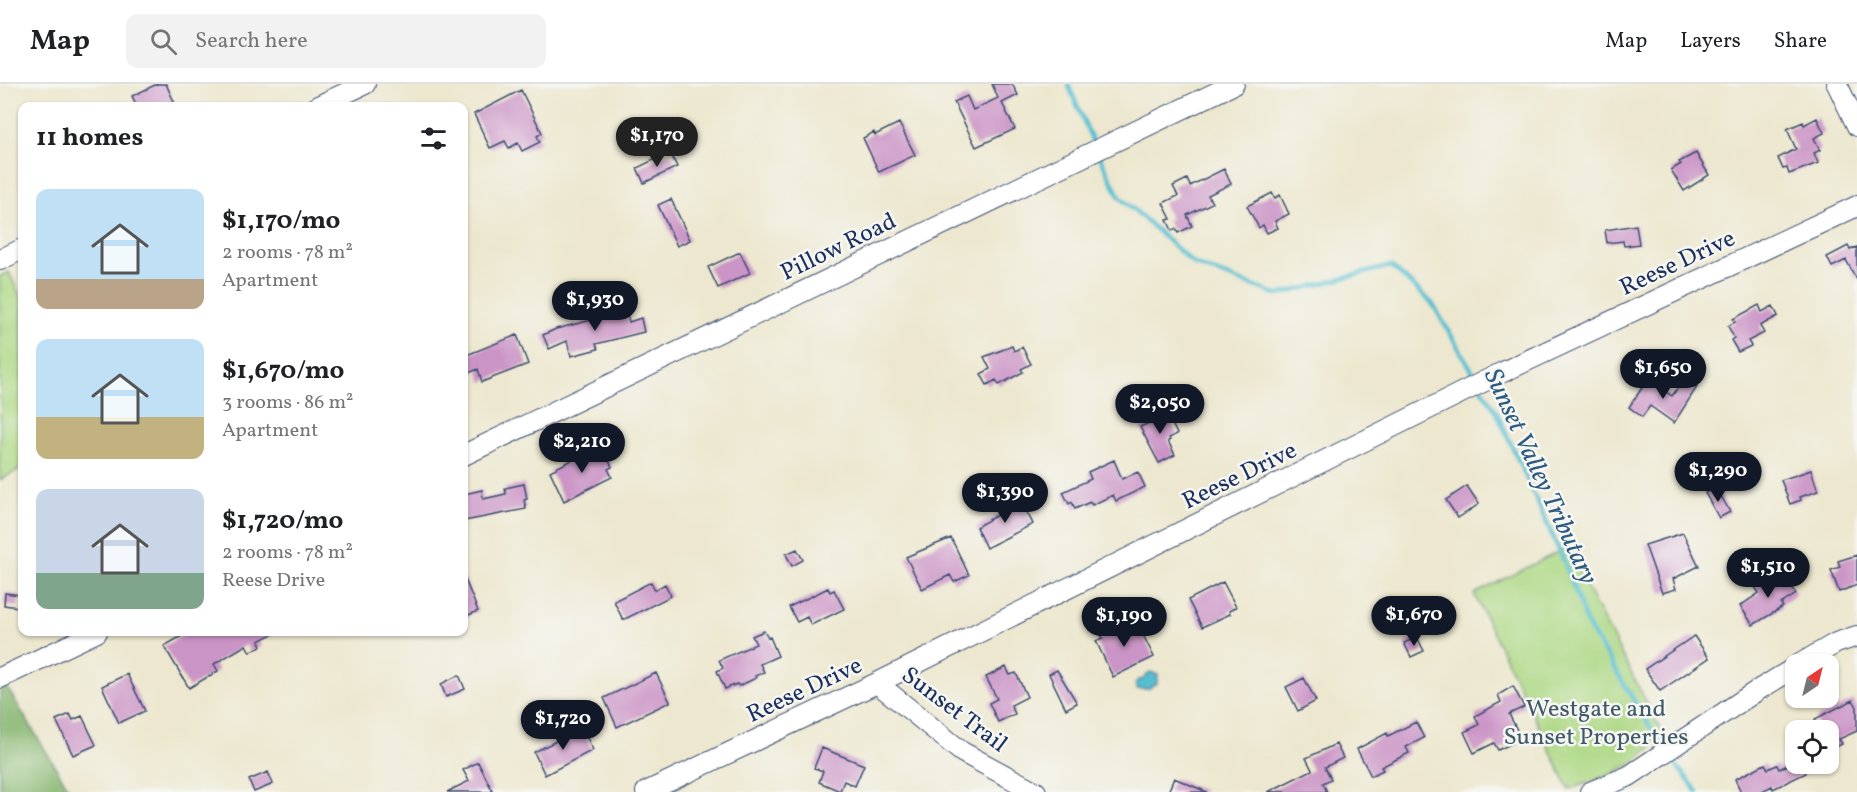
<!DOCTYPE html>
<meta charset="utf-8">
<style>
body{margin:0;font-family:Vollkorn,serif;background:#f2f2f2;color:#202124;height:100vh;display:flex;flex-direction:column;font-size:22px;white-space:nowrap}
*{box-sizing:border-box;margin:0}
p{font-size:20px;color:#757577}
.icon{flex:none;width:33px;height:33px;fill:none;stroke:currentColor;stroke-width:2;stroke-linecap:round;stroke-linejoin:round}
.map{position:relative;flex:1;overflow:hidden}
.sheet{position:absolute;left:18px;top:18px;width:450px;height:534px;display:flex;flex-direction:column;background:#fff;border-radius:12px;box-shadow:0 2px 4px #0004}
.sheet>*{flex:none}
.needle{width:39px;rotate:35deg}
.fabs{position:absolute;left:1785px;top:570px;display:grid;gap:12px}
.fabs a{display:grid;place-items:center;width:54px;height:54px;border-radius:12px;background:#fff;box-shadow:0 2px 4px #0004;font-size:30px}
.price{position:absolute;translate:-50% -51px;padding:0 14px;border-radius:21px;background:#111827;color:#fff;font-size:20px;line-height:39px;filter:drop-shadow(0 2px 3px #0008)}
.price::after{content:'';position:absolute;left:50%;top:36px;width:18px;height:14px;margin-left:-9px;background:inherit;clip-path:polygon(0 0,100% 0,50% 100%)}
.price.selected{background:#222;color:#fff}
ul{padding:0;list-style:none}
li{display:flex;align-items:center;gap:18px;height:150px;padding:0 18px}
li span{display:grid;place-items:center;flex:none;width:168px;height:120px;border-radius:12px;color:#555}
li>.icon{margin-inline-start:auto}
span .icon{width:72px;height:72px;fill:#fffc;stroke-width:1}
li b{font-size:26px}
h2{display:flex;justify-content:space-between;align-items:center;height:72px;padding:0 18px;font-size:26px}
header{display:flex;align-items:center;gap:36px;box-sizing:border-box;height:84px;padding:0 30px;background:#fff;border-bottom:2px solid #e0e0e0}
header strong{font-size:28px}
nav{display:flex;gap:33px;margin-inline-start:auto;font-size:21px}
.search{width:420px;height:54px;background:#f2f2f2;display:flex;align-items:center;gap:15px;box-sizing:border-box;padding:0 21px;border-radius:12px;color:#757577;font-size:22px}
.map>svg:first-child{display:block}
.green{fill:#add884;stroke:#648471;stroke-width:1.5}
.forest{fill:#8ab872;stroke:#527468;stroke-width:1.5}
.water{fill:#54bed0;stroke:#387697;stroke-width:1.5}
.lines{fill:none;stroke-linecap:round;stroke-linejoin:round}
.stream{stroke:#54bed0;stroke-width:4.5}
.building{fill:#cb94c6}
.minor-casing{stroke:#3a4b6f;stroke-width:22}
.minor{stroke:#fff;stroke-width:20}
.labels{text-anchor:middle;stroke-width:5;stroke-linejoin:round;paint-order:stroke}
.street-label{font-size:24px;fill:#1b2f5e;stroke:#f6f6f2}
.park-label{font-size:24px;fill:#405968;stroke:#f6f6f2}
.water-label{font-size:26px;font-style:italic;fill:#2c5a80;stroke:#f6f6f2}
</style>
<header>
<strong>Map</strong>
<div class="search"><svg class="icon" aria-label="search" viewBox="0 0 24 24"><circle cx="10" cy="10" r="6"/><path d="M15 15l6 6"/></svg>Search here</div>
<nav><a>Map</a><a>Layers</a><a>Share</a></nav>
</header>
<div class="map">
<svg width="1857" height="708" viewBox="0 0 1857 708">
<rect width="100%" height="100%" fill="#f6f6f2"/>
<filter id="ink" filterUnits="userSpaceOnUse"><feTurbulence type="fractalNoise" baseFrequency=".0167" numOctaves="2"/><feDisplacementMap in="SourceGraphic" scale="12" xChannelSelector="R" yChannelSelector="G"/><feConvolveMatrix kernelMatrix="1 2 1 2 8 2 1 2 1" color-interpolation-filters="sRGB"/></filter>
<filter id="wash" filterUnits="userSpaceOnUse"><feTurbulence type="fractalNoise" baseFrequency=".008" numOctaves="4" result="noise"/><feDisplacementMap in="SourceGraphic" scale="24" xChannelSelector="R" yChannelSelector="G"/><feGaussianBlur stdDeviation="1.35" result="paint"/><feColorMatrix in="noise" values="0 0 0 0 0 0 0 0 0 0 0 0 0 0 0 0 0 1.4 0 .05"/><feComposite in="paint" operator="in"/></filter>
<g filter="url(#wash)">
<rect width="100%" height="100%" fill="#ece7ce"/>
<path class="green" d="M9,188l13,28v168l-22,12v-204z
M1566,464l98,188 -31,27 -28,14 -36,12 -95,-195z"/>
<path class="forest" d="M0,591l1,3 70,114h-71z"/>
<path class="water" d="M1150,588l8,3 -1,9 -9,5h-11l-2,-5 2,-3 6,-2z"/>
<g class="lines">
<path class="stream" d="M1068,0l26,61
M1099,71l20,41 75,68 84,31 113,-29 41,37 45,76
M1482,305l14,22 68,150 23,63 73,119
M1671,675l27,33"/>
</g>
<g id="blocks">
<path class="building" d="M157,0h9l10,22h-39l-5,-10z
M992,0h20l6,11 -16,8 13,26 -39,18 -22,-45 13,-6 6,14 25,-12z
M521,6l21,43 -5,3 3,6 -18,9 -4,-8 -9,5 -4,-7 -15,7 -16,-34z
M1817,34l7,15 -10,5 6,12 -6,3 4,10 -29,11 -2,-6 -4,1 -5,-11 18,-9 -9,-20 16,-7 1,3z
M899,39l16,32 -36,17 -16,-34 11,-6 1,3z
M670,68l7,15 -33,16 -7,-15z
M1696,69l13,22 -25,16 -13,-21 10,-6 -2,-2z
M1224,85l7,15 -23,11 4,8 -25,12 5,11 -14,7 -2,-4 -4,1 -5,-10 4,-1 -8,-16 15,-7 -5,-10 14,-7 3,7z
M1272,109l3,5 5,-3 9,19 -14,7 3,7 -11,5 -4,-8 -4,3 -12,-22z
M671,115l19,41 -13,6 -19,-41z
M1636,141l3,19 -15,2 -1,-5 -16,2 -2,-13z
M1848,162l2,4 7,-3v33l-11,-20 -14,7 -5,-10z
M740,168l10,21 -32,15 -10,-21z
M1759,221l3,7 11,-6 5,10 -18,10 4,7 -16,8 3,5 -13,6 -7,-12 3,-2 -6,-12 7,-4 -2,-3z
M625,223l4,15 12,-4 3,14 -48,12 2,5 -27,7 -4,-15 -18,8 -6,-14 13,-6 40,-10 -1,-5z
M517,251l11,29 -46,18 -4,-13 -14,6v-19z
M1012,262l2,5 8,-4 9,17 -10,5 2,3 -24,13 -3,-5 -9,5 -6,-11 9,-5 -6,-12z
M1685,294l12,9 -23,36 -24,-17 -8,11 -13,-10 19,-28 24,17z
M1164,324l13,26 -8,4 1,2 -2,1 7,14 -16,8 -19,-36 9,-4 -3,-6z
M603,365l9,18 -4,2 4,8 -48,24 -14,-30 30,-15 2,4z
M1114,376l8,19 16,-7 7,15 -29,14 -3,-6 -21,10 -2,-3 -15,7 -3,-7 -3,2 -6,-12 28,-13 -3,-7z
M1811,386l7,21 -18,6 1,3 -11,4 -9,-24z
M524,400l3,15 -3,1 2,9 -62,12v-27l18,-4 1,9 23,-5 -1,-6z
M1467,402l12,18 -21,14 -12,-18z
M1716,403l14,25 -11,6 -14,-25z
M1020,415l13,25 -47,24 -10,-21 30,-17 -1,-3z
M1683,449l16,33 -26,13 3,10 -14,4 -17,-48z
M951,454l18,37 -15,7 -4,-7 -28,14 -16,-32z
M797,465l6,11 -11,6 -6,-12z
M1857,471v30l-18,7 -8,-22 9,-3 -2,-6z
M1782,489l14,21 -15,10 2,3 -30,18 -13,-19 19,-13 -4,-6 11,-8 2,4z
M464,493l14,34 -14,6z
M651,498l4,8 10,-6 6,12 -48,24 -9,-19z
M1223,498l13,25 -7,4 1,3 -28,13 -14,-27z
M828,504l2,4 4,-2 10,19 -33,16 -4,-8 -10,5 -8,-15z
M5,509l15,2 -2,12 -14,-2z
M1136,537l18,36 -41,20 -17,-36 7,-3 -2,-3 26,-13 1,3z
M764,547l4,7 2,-1 8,19 -18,8 4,8 -9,4 1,2 -17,8 -2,-2 -12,5 -8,-18 6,-3 -4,-8 37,-16 -4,-8z
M189,548h88l-18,9 2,5 -11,6 -4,-7 -32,19 4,7 -29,17 -25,-42z
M1694,552l15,22 -49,33 -15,-22z
M1417,553l7,14 -13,6 -7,-14z
M1006,583l4,8 6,-2 11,24 -16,8 4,9 -17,8 -9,-19 8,-4 -11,-22z
M1057,586l20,33 -11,6 -17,-35z
M656,589l14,29 -53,25 -13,-29z
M127,590l18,37 -26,12 -17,-37z
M459,591l6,14 -19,8 -5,-13z
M1304,594l12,23 -18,10 -12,-24z
M1513,602l11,21 -15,7 9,18 -8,5 3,6 -15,7 -4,-7 -20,10 -10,-21 15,-7 -4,-9 26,-14 -3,-7z
M1853,616l4,7v24l-18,8 3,5 -14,7v-21h-7l-6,-11z
M70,630l3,6 9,-4 14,29 -23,10 -17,-35z
M1416,638l8,16 -18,9 3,6 -28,14 2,3 -12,6 -14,-27 30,-16 1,3z
M582,644l11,22 -48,25 -11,-23z
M1336,660l7,14 -18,9 6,12 -8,4 4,9h-59l44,-22 -6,-12z
M822,664l42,17 -9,21 -11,-5 -4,10 -21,-9 4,-11 -9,-3z
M478,678l15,30h-46l22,-11 -6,-11z
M1765,680l3,5 9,-4 2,4 11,-5h11l5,9 -33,16 -1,-3 -12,6h-19l-6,-13z
M268,688l5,12 -19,8 -5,-12z
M1174,694l33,14h-39z"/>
</g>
</g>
<g filter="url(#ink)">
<use href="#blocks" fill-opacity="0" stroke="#3a4b6f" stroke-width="1.5"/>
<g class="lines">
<defs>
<path id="minor" d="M1837,0l20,42
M318,22l47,-22
M0,176l22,-11
M464,371l770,-371
M1800,580l36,-21 21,-7
M0,594l97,-46
M877,599l85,69 74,40
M646,708l231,-109 626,-311 354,-166
M1590,708l39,-16 129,-86 38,-23"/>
</defs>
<use href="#minor" class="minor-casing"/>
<use href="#minor" class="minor"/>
</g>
</g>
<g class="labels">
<g class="street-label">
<text transform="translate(838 162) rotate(-26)" y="8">Pillow Road</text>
<text transform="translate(1677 178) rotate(-25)" y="8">Reese Drive</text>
<text transform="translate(1239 391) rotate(-26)" y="8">Reese Drive</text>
<text transform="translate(804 605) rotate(-25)" y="8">Reese Drive</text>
<text transform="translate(955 625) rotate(37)" y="8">Sunset Trail</text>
</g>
<g class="park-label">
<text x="1596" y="632">Westgate and<tspan x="1596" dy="28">Sunset Properties</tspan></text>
</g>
<g class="water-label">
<text transform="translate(1542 392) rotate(65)" y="9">Sunset Valley Tributary</text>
</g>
</g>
</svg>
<div class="fabs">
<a><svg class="needle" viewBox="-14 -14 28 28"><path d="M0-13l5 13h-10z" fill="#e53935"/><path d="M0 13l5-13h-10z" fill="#757577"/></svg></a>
<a><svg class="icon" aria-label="locate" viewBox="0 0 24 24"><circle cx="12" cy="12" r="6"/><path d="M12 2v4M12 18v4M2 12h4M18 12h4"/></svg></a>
</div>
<b class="price selected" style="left:657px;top:84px">$1,170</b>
<b class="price" style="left:595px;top:248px">$1,930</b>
<b class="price" style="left:1663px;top:316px">$1,650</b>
<b class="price" style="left:1160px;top:351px">$2,050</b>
<b class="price" style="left:582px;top:390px">$2,210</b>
<b class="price" style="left:1718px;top:419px">$1,290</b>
<b class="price" style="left:1005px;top:440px">$1,390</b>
<b class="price" style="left:1768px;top:515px">$1,510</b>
<b class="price" style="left:1414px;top:563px">$1,670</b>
<b class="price" style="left:1124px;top:564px">$1,190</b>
<b class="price" style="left:563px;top:667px">$1,720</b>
<section class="sheet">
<h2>11 homes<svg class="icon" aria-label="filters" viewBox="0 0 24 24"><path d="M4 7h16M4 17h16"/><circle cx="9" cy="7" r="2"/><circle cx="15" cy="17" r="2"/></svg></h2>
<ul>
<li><span style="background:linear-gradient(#bfe0f5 75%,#b9a48a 0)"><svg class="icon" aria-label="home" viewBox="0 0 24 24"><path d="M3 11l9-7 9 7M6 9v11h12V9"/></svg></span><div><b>$1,170/mo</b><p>2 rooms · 78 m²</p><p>Apartment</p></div></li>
<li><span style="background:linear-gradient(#bfe0f5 65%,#c2b280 0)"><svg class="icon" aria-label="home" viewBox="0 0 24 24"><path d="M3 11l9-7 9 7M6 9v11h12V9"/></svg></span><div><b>$1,670/mo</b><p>3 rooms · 86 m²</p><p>Apartment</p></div></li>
<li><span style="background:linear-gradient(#c9d6e8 70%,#7fa58c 0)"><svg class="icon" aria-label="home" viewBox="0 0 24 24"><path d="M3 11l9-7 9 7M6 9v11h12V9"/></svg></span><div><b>$1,720/mo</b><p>2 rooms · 78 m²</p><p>Reese Drive</p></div></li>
</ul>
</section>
</div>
